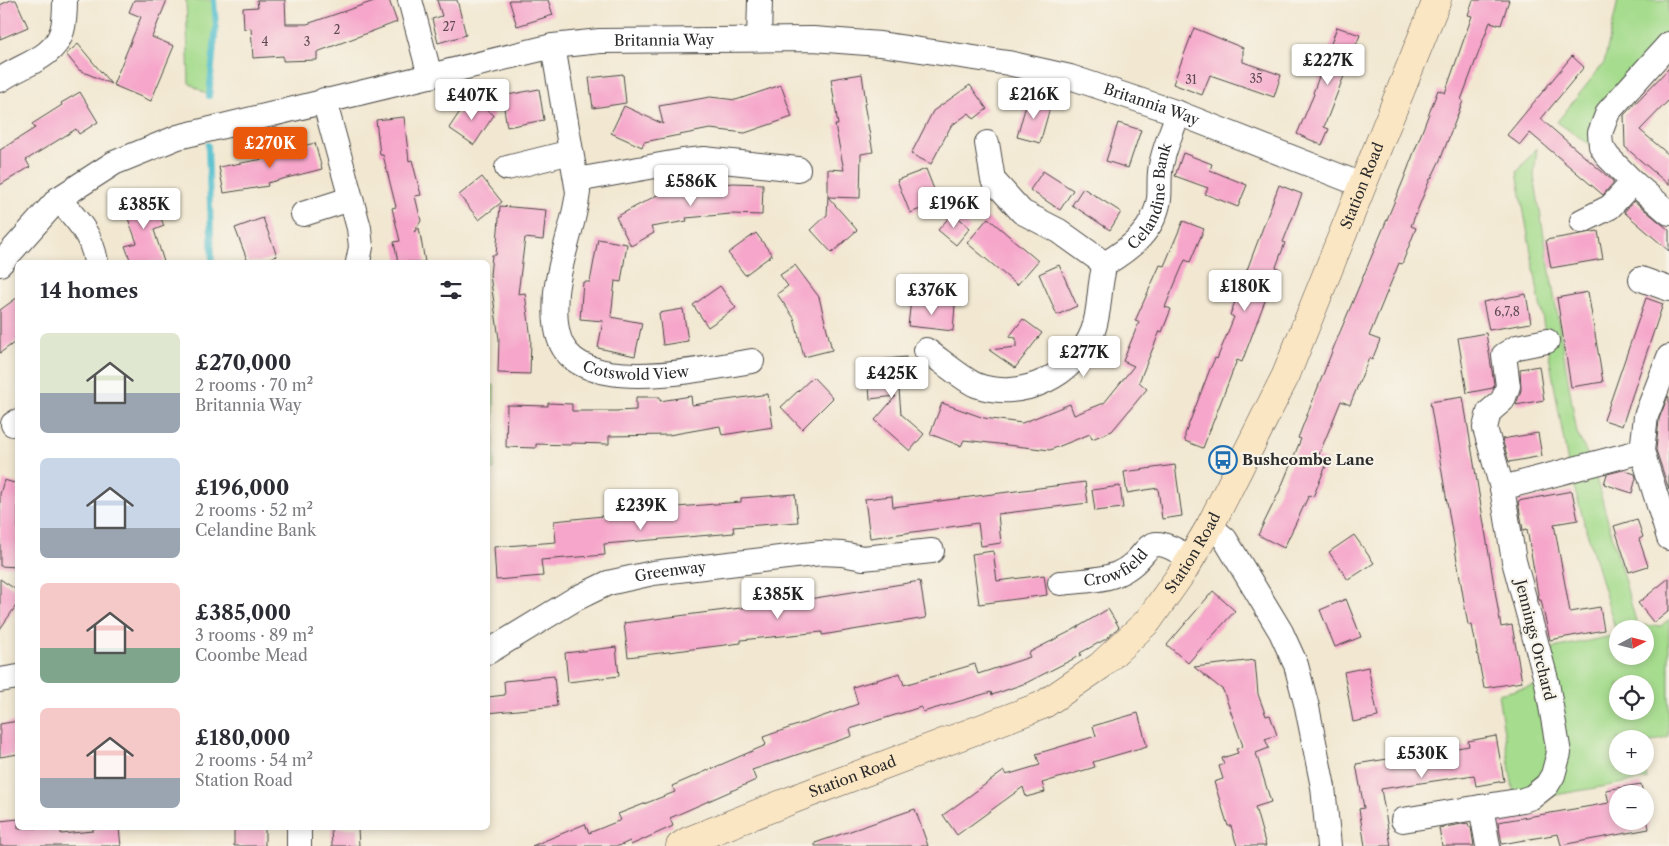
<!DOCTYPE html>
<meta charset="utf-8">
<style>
body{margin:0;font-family:"Libre Caslon Text",serif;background:#f7f7f7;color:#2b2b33;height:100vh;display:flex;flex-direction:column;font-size:19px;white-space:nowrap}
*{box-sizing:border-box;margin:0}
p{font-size:16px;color:#7c7c81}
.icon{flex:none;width:28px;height:28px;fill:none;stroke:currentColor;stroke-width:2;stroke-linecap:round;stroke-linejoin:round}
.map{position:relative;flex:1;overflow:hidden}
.panel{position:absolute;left:15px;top:260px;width:475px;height:570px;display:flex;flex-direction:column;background:#fff;border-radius:8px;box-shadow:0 2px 8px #0003}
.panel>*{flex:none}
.needle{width:32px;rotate:83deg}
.fabs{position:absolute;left:1609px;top:620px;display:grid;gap:10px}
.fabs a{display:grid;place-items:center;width:45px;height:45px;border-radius:50%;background:#fff;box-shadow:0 2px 8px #0003;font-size:25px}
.price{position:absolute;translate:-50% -42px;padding:0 11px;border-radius:5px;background:#fff;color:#222;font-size:16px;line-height:32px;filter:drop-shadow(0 1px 2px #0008)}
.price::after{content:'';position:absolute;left:50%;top:30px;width:15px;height:11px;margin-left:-8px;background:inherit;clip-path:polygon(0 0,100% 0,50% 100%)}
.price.selected{background:#ea580c;color:#fff}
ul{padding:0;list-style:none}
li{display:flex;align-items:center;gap:15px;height:125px;padding:0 25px}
li span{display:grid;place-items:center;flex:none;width:140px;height:100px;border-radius:8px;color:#555}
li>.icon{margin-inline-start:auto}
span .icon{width:60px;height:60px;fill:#fffc;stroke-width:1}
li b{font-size:21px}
h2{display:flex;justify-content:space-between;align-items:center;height:60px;padding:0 25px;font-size:21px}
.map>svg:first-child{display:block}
.green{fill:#a5dc8d;stroke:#68845c;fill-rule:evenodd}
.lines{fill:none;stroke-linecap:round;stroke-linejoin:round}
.stream{stroke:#54c0ce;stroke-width:6}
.building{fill:#f6a6ca}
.street-casing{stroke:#494744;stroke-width:26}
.secondary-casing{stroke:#494744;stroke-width:29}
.street{stroke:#fff;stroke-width:24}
.secondary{stroke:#fbe6c4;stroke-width:28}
.labels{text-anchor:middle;stroke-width:4.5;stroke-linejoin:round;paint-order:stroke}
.number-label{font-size:12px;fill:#5e4a53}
.street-label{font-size:15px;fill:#2b2b2b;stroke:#f7f3e8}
.poi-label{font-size:15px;font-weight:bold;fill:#2b2b2b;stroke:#f7f3e8;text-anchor:start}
</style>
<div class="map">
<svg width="1669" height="846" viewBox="0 0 1669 846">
<rect width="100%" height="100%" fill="#f7f3e8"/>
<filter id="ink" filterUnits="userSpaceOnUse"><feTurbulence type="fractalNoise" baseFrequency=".02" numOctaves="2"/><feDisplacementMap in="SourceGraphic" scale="10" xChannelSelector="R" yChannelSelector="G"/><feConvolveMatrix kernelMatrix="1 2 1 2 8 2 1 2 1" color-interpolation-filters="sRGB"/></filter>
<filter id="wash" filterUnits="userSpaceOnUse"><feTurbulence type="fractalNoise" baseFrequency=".0096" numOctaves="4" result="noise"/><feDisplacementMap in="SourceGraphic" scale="20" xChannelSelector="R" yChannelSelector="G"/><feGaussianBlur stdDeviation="1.12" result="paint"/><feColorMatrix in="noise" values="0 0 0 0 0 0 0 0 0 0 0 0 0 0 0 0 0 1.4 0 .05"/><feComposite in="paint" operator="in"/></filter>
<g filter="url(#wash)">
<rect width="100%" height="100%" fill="#f2e8d2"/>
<path class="green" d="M186,0h28l2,26 -7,70 -20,-13z
M1618,0h51v44l-61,69v44l-51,-35 47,-59z
M1537,148l-3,28 43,257 15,31 45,161 24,1 8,-7v118l-24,7v-5h-27v27h27l2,13 -132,23 -17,-108 49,-11 -8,-32 78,-16 -48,-165 -52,-298zM1618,629h27v27h-27zM1618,684h27v27h-27z
M488,385h6v85h-6z"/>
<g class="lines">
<path class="stream" d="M209,96l7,-70 -2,-26
M208,145l4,117"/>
</g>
<g id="blocks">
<path class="building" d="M11,0h5l12,27 -28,12v-34z
M134,0h33l-15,37 22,9 -23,55 -38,-16 28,-68 -12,-5z
M257,0h28l1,24h21l70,-24h12l8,22 -80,30v8l-34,1v-5l-30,2 -2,-30 -7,1 -1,-21 15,-1z
M437,0h20l9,35 -28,8 -6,-24 10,-3z
M509,0h39l5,15 -36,11z
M1473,0h36l-8,25 -11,-3 -29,78 2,1 -22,57 -10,21h-1l-19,47 5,2 -14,36 -3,-1 -30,73 11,4 -8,20 -3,-2 -19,47 -9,-4 -23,56 10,4 -15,36 -4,-2 -25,53 -26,-13 22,-45 21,-51 -3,-1 37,-94 68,-163 35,-91 7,3 27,-77 -4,-1z
M1337,27l23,8 -36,92 5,2 -7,16 -25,-11 17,-40 -1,-1z
M1194,28l49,20v14l38,13 -7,22 -64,-22 -8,20 -29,-11z
M78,44l33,40 -32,-14 -13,-16z
M1572,56l12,11 -43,52 73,63 -11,13 -73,-62 -10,12 -13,-10z
M1669,68v32l-29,30 29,25v30l-44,-38 -1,-32z
M623,74l3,29 -33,5 -4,-30z
M862,74l4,29 -2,1 9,48 -12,2 -1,44 -32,-1v-28l16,1 -9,-45h3l-7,-46z
M781,85l11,32 -47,16 -35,-4 -66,13 -2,5 -31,-14 13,-27 39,18 -4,-18 51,-9 26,3z
M970,85l17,24 -13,10 -5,-6 -18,13 -20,38 -20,-10 22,-43z
M539,89l5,31 -37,7 -5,-31z
M80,92l18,30 -19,12 -3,-5 -50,31 4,7 -30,18v-35l35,-22 -3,-4 30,-19 -1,-2z
M469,98l25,17 -20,30 -25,-17z
M1028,98l23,6 -11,39 -23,-6z
M404,117l5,44 3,-1 9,35 -6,1 6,25 -7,11 5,-4 6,34h-27l-4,-20 6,-1 -8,-33 4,-1 -13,-52h-3l-4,-35z
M1118,123l23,7 -13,38 -22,-7z
M315,143l7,26 -55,14 1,3 -44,7 -5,-26 61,-11 -1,-4z
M1183,153l29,11 -2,6 37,15 -9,22 -33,-13 3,-6 -33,-12z
M926,169l13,33 -29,11 -13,-33z
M1043,171l30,19 -13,20 -30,-20z
M482,177l20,25 -23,18 -20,-25z
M733,183l30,1 -1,31 -31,-1 -45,4 1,3 -36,6 3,6 -23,13 -15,-29 43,-23 34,-7z
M1279,185l23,9 -19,48 2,1 -9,24 4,2 -12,30 -2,-1 -24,64 -5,-2 -34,88 -18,-7v-7l25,-65 5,-11 2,1 17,-42 -4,-2z
M1083,188l38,24 -11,18 -38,-25z
M152,195l12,31 -10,4 10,32h-33l-6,-16 12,-3 -14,-38z
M828,197l29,33 -25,23 -21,-23 16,-15z
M1634,201l35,29v21l-45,-39z
M500,206l46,4 -3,30 -18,-2 -7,56 7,-1 6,46 -1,35 -32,-1 1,-34 -9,-64 2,-20h4z
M953,213l17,15 -14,17 -18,-15z
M263,218l14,38 -18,6h-11l-13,-34z
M988,218l50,43 -21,24 -50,-42z
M1183,221l21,8 -14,33 -5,-2 -20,47 6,2 -9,23 -2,-1 -21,51 8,7 -35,42 -20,8 -2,-5 -40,16 -86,-10 -3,6 -31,-12 12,-31 42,15 38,5 48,-19 4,11 30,-12 30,-37 -11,-5 16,-39 -4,-1 25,-56 4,1z
M1598,231l5,28 -52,9 -5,-28z
M756,233l16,22 -27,20 -17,-22z
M598,239l29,5 -6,38 -6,-1 -4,36 31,6 -7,33 -37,-8 5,-27 -23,-2 3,-37h7z
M795,265l24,32 13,53 -28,7 -10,-39 -17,-24 11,-8 -8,-11z
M1059,265l18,41 -20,9 -18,-41z
M720,286l16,22 -28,19 -15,-22z
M1588,292l15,90 -32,5 -14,-89z
M1526,294l5,29 -42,7 -6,-28z
M18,297v43l-18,13v-43z
M1646,298l17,6 -41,122 -18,-6z
M911,300l44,5 -2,26 -45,-5z
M683,309l5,32 -25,4 -4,-32z
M1023,319l19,14 -27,35 -26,-18 27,-3v-9l-7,-1z
M1486,333l8,51 -1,4 -26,5 -9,-55z
M906,357l1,19 -9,1 3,37 23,20 -14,17 -35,-31 21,-24 -26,3 -3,-38z
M1539,366l5,34 -28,5 5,-15 -1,-21z
M813,377l20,21 -31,31 -21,-22z
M768,394l5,33 -51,8 -2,-9 -51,9 -60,1v8l-38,-1v2l-35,-1v4l-30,-1 1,-42 41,1v-3l24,1v7h44l20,-1v-13h24v4l31,-5 1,9z
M1668,396l1,1v93l-13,-40 3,-31z
M1463,397l38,230 11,-2 10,57 -38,6 -12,-63h-4l-38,-223z
M1538,433l4,23 -33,6 -7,-23z
M1175,465l7,51 -20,3 -4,-31 -31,5 -3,-21z
M1623,470l12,4 1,4 -4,15 -28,-9 3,-10z
M4,480l14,4v83l-18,-1v-72z
M1085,482l3,21 -90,11 3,29 -20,3 -3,-23 -108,15 -5,-39 27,-3 1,11z
M1120,486l3,22 -28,3 -3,-21z
M1572,491l6,29 -24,4 16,88 30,-5 4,23 -54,10 -9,-40h-2l-12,-71 -4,1 -5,-29z
M795,494l3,28 -65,5 1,6 -130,11 1,11 -64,5 2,16 -47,4 -2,-33 62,-5 -2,-21 59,-6v-3l128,-10v-4z
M1637,519l6,18 -4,2 9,27 -19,6 -15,-46z
M1354,535l20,28 -26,17 -19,-28z
M993,551l4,30 47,-6 3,20 -68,9 -7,-50z
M1669,578v33l-15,12 -16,-20z
M0,579l18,12v12l-18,26z
M920,581l6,37 -104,17v-3l-81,8v3l-113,14 -4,-34 179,-23z
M1213,591l22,20 -47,52 -21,-18z
M1346,599l15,38 -26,10 -15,-37z
M1108,609l11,18 -13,12 -26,14 1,2 -55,28 -34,12 -1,-3 -68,20 -2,-5 -71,22 2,7 -100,34 4,10 -86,38 3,8 -42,19 -1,-4 -11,5h-87l53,-22 4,9 32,-13 -3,-6 57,-22 -3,-6 94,-41 -3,-8 95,-33 -5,-17 47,-14 4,12 71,-21 3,10 52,-17 -2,-4 45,-23z
M616,647l3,29 -51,6 -3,-29z
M1255,660l3,34 8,22 4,-1 7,20 -12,4 4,9 -13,5 15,49 -16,5 11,39h-29l-6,-20h-3l-14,-44 9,-3 -4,-13 5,-2 -2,-6 16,-5 -2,-4 7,-3 -20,-56 -29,-23z
M1368,667l10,50 -25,5 -9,-50z
M554,676l3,30 -69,7v-16l17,-2 -1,-14z
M1138,713l9,33 -54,16 2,5 -53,16 3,9 -19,5 -3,-10 -66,48 -14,-20 61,-44 2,4 34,-10 -4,-11 60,-18 -3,-10z
M18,721v33l-18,3v-33z
M1496,736l8,45 -28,5 -2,-11 -93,14 10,57h-26l-6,-37 5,-1 -8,-44 113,-18 -1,-5z
M1641,784l2,10h-25v27h27v-14l4,22 -88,16 -3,-11 -56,10 -4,-22 111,-19 -3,-13z
M915,809l13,37h-113v-3z
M18,819v9h43v6l32,-3v-3h26l2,18h-121v-25z
M1468,823l1,4h2l3,19h-32l-3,-18z
M234,828h31v18h-31z
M331,828h27l1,18h-27z"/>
</g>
</g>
<g filter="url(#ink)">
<use href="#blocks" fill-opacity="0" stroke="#494744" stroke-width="1"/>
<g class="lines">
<defs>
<g id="street">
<path d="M410,0l20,76"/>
<path d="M759,39l1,-39"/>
<path d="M1669,44l-61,68 -8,21 1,13 7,11 25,25 36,31"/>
<path id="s1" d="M553,46l25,146c-4,34 -18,66 -22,100 -1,17 -2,37 6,53 26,51 145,23 190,16"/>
<path d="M0,80c22,-16 54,-21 62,-49 3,-10 3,-21 3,-31"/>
<path d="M324,100l35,128 2,19 -3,15"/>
<path id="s2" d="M987,143l6,37 29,32 37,19 46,33c26,-16 49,-33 54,-65 1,-9 0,-18 1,-27 2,-20 12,-40 18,-59"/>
<path d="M507,168l64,-16"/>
<path d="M577,180l106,-19 21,-2 94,10"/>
<path d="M58,199c19,20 34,36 38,63"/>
<path d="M303,214l47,-15"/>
<path d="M1582,221l28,-14 23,-25"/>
<path id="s3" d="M0,264l58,-65 56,-36 64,-26 375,-91 47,-5 213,-2 67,5 128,19 62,14 108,36 184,72"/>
<path d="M1641,279l28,10"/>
<path d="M926,350c13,9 38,30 50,35 45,17 100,-10 117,-54 8,-22 5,-45 12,-67"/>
<path d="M1669,357l-23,59 -4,35 27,87"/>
<path d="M13,424l5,-3"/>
<path d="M1502,488l-17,-60 4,-16 14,-12 5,-14 -4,-31 13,-8 30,-6"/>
<path d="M1210,526l15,13 56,93 15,33 11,42 16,80 6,59"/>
<path id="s4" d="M1060,583c19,-2 40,-2 57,-9 39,-17 21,-49 74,-15"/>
<path id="s5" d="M488,652l87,-53 33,-16 45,-10 168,-20 21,1 21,4 69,-7"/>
<path d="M0,680l18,-3"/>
<path d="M1481,807l7,39"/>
<path d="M1403,820l120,-20 9,-3 15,-12 6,-10 6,-22 -12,-70 -33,-122 -12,-73 140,-37"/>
<path d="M299,828v18"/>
</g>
<g id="secondary">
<path id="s6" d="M680,846l8,-5 114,-45 241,-91 57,-39 48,-45 36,-51 26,-44 76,-151 151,-375"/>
</g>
</defs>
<use href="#street" class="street-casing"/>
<use href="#secondary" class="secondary-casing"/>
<use href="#street" class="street"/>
<use href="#secondary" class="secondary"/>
</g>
</g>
<defs>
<symbol id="bus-ring" viewBox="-11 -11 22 22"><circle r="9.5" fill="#f7f3e8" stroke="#1f6fb2" stroke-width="1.5"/><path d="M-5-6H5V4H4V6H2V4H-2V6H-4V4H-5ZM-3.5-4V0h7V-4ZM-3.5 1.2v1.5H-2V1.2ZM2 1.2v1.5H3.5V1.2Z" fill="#1f6fb2"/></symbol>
</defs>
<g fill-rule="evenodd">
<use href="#bus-ring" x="1207" y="444" width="32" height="32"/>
</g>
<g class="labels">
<g class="number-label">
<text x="449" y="31">27</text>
<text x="337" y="34">2</text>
<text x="265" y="46">4</text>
<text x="307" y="46">3</text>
<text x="1256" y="83">35</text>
<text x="1191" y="84">31</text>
<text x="1507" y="316">6,7,8</text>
</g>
<g class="street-label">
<text dy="5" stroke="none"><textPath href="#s3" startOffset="720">Britannia Way</textPath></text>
<text dy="5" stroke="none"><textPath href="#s3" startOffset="1215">Britannia Way</textPath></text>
<text dy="5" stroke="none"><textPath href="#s6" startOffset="1011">Station Road</textPath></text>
<text dy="5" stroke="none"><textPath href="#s2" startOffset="266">Celandine Bank</textPath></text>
<text dy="5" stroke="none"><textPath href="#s1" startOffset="388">Cotswold View</textPath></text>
<text dy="5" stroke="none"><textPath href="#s6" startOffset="606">Station Road</textPath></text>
<text dy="5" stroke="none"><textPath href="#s4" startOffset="59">Crowfield</textPath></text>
<text dy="5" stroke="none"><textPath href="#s5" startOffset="202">Greenway</textPath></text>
<text transform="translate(1535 640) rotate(76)" y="5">Jennings Orchard</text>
<text dy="5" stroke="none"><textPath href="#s6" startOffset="186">Station Road</textPath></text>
</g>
<g class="poi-label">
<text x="1242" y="465">Bushcombe Lane</text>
</g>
</g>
</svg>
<div class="fabs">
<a><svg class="needle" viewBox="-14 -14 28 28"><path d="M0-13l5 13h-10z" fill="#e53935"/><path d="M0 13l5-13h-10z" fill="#7c7c81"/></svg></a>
<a><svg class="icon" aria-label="locate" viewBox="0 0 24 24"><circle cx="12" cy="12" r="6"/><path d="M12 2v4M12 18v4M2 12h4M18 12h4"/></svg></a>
<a>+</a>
<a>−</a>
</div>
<b class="price" style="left:1328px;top:86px">£227K</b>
<b class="price" style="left:1034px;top:120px">£216K</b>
<b class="price" style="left:472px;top:121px">£407K</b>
<b class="price selected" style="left:270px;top:169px">£270K</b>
<b class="price" style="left:691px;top:207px">£586K</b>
<b class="price" style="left:954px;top:229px">£196K</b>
<b class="price" style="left:144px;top:230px">£385K</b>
<b class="price" style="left:1245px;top:312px">£180K</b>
<b class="price" style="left:932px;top:316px">£376K</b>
<b class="price" style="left:1084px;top:378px">£277K</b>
<b class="price" style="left:892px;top:399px">£425K</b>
<b class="price" style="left:641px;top:531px">£239K</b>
<b class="price" style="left:778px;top:620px">£385K</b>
<b class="price" style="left:1422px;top:779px">£530K</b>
<section class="panel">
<h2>14 homes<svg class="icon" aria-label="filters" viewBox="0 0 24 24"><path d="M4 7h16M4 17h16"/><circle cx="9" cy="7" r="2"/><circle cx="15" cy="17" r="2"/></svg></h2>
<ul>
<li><span style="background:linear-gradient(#dfe7d0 60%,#9aa5b1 0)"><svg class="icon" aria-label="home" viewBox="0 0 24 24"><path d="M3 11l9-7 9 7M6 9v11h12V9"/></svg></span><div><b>£270,000</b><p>2 rooms · 70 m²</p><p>Britannia Way</p></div></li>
<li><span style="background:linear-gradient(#c9d6e8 70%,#9aa5b1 0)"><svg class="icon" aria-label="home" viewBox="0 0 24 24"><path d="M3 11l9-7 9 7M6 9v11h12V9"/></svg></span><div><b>£196,000</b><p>2 rooms · 52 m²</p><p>Celandine Bank</p></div></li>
<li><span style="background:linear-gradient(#f6c9c9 65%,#7fa58c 0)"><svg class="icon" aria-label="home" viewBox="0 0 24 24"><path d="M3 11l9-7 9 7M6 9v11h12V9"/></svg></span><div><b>£385,000</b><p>3 rooms · 89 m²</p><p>Coombe Mead</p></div></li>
<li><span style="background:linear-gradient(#f6c9c9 70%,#9aa5b1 0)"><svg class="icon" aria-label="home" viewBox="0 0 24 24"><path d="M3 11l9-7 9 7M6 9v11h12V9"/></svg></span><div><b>£180,000</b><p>2 rooms · 54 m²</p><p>Station Road</p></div></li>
</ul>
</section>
</div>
